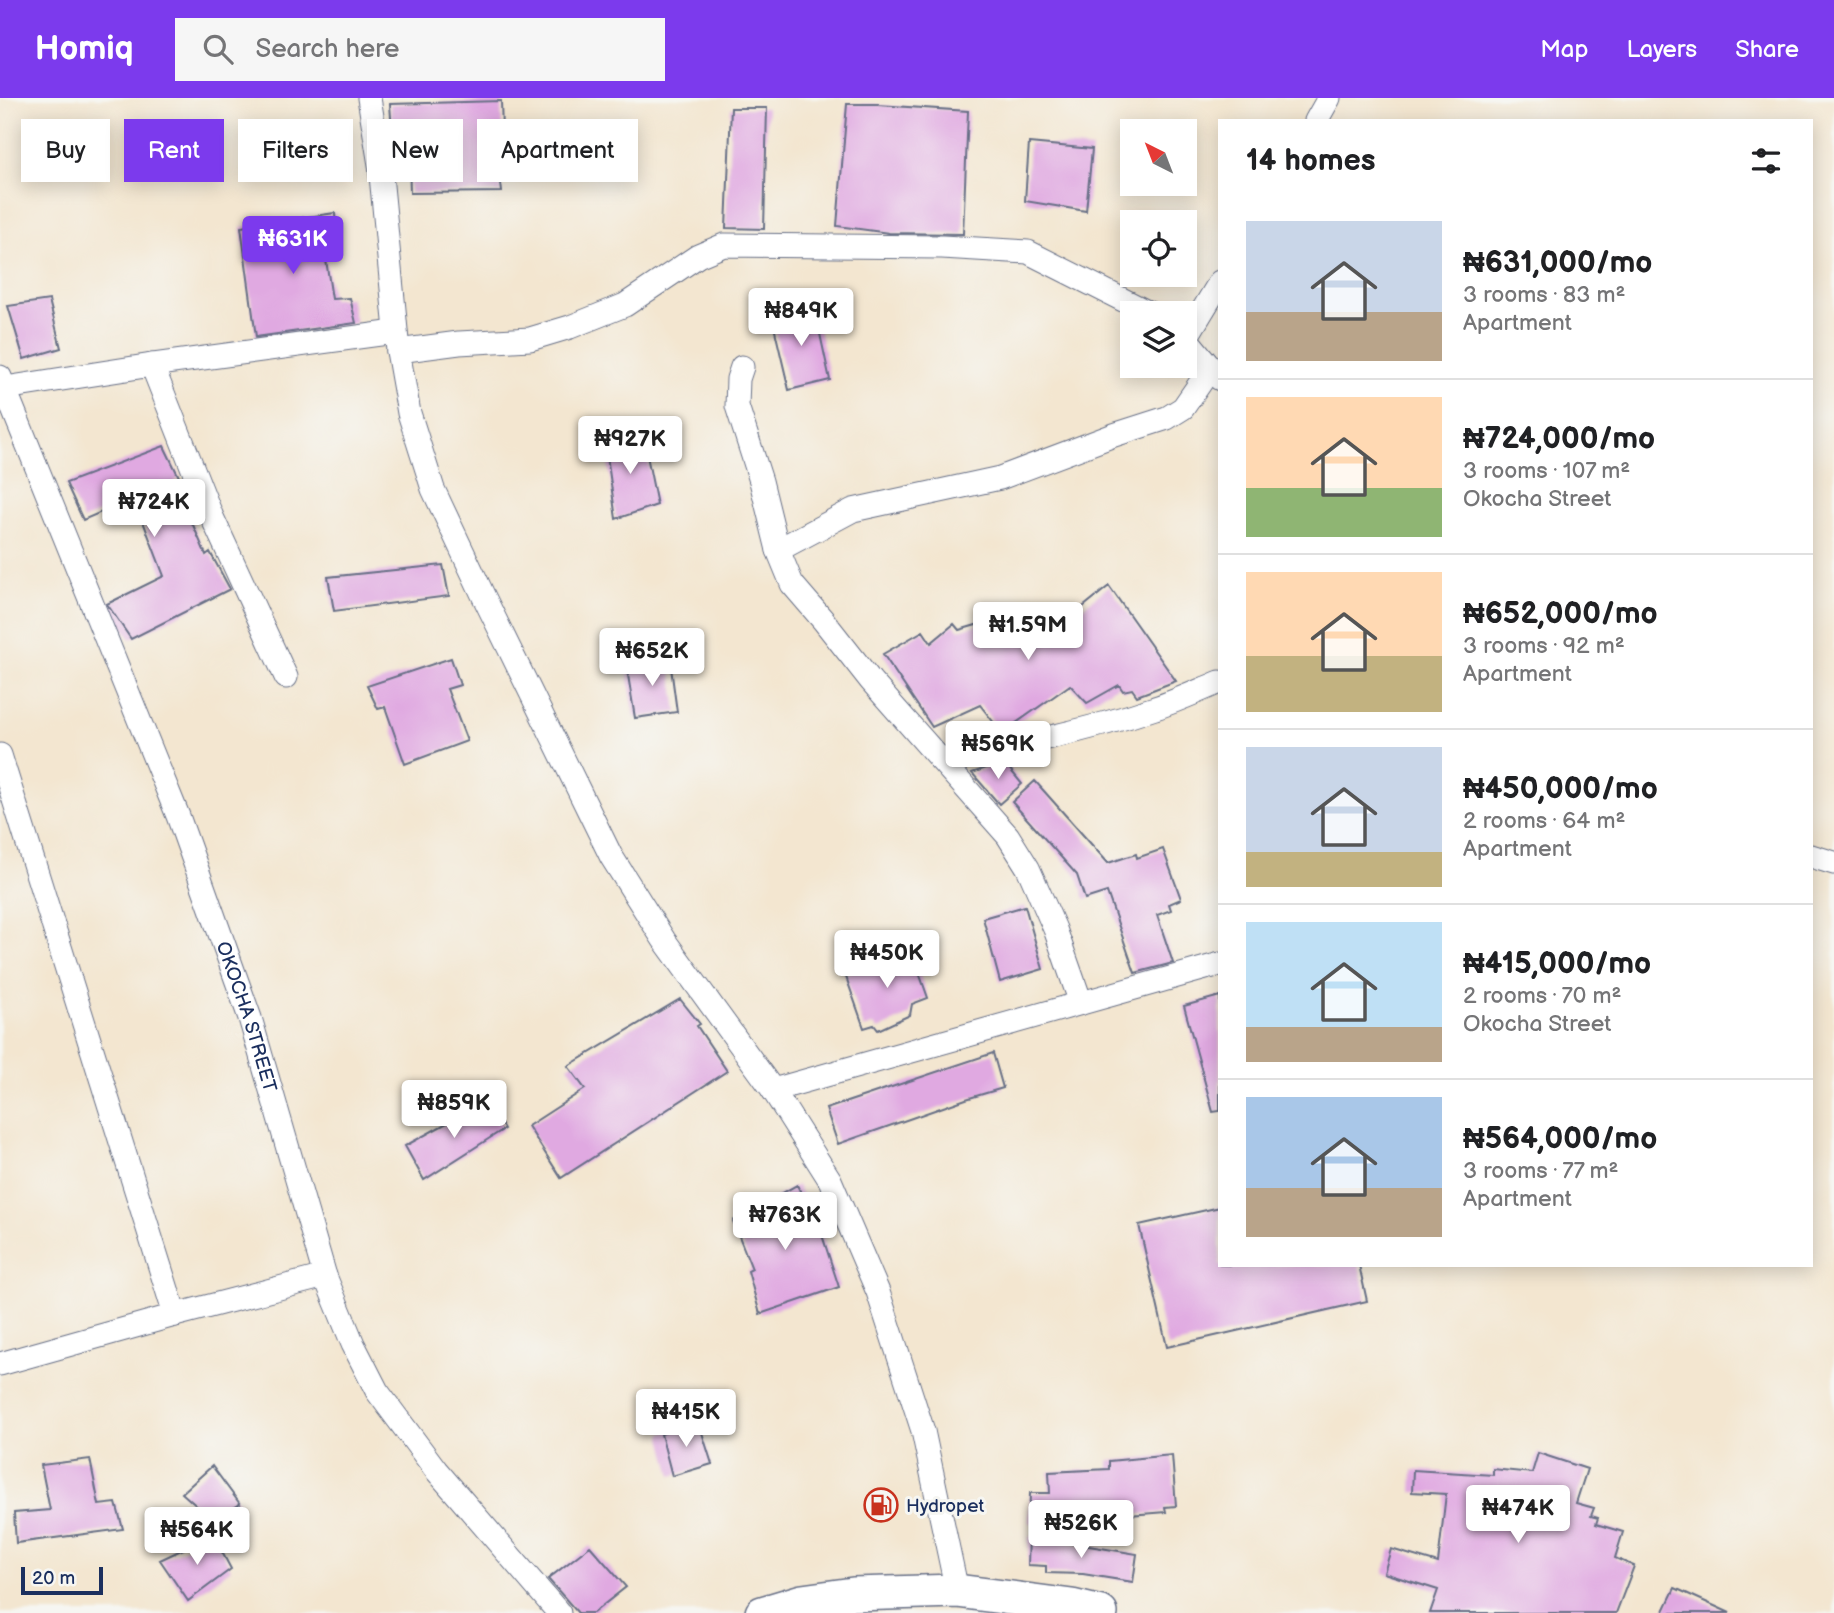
<!DOCTYPE html>
<meta charset="utf-8">
<style>
body{margin:0;font-family:"Balsamiq Sans",sans-serif;background:#f6f6f6;color:#202124;height:100vh;display:flex;flex-direction:column;font-size:26px;white-space:nowrap}
*{box-sizing:border-box;margin:0}
p{font-size:23px;color:#757577}
.icon{flex:none;width:38px;height:38px;fill:none;stroke:currentColor;stroke-width:2;stroke-linecap:round;stroke-linejoin:round}
.map{position:relative;flex:1;overflow:hidden}
.details{position:absolute;left:1218px;top:21px;width:595px;height:1148px;display:flex;flex-direction:column;background:#fff;border-radius:0px;box-shadow:0 4px 18px #0003}
.details>*{flex:none}
.guide{position:absolute;left:21px;top:21px;width:665px;height:63px;display:flex;gap:14px}
.needle{width:46px;rotate:318deg}
.controls{position:absolute;left:1120px;top:21px;display:grid;gap:14px}
.controls a{display:grid;place-items:center;width:77px;height:77px;border-radius:0px;background:#fff;box-shadow:0 4px 18px #0003;font-size:35px}
.scale{position:absolute;left:21px;bottom:18px;width:82px;box-sizing:border-box;padding-left:7px;border:4px solid #1b2f5e;border-top:0;font-size:19px;line-height:24px;white-space:nowrap;color:#1b2f5e;-webkit-text-stroke:5px #f6f6f2;paint-order:stroke}
.price{position:absolute;translate:-50% -60px;padding:0 16px;border-radius:7px;background:#fff;color:#222;font-size:23px;line-height:46px;filter:drop-shadow(0 2px 4px #0008)}
.price::after{content:'';position:absolute;left:50%;top:42px;width:21px;height:16px;margin-left:-10px;background:inherit;clip-path:polygon(0 0,100% 0,50% 100%)}
.price.current{background:#7c3aed;color:#fff}
ul{padding:0;list-style:none}
li{display:flex;align-items:center;gap:21px;height:175px;padding:0 28px}
li+li{border-top:2px solid #e0e0e0}
li span{display:grid;place-items:center;flex:none;width:196px;height:140px;border-radius:0px;color:#555}
li>.icon{margin-inline-start:auto}
span .icon{width:84px;height:84px;fill:#fffc;stroke-width:1}
li b{font-size:30px}
h2{display:flex;justify-content:space-between;align-items:center;height:84px;padding:0 28px;font-size:30px}
.tag{padding:0 24px;border-radius:0px;background:#fff;box-shadow:0 4px 18px #0003;font-size:24px;line-height:63px}
.tag.current{background:#7c3aed;color:#fff}
header{display:flex;align-items:center;gap:42px;box-sizing:border-box;height:98px;padding:0 35px;background:#7c3aed;color:#fff}
header strong{font-size:33px}
nav{display:flex;gap:38px;margin-inline-start:auto;font-size:24px}
.search{width:490px;height:63px;background:#f6f6f6;display:flex;align-items:center;gap:18px;box-sizing:border-box;padding:0 24px;border-radius:0px;color:#757577;font-size:26px}
.map>svg:first-child{display:block}
.building{fill:#e0a9e1}
.lines{fill:none;stroke-linecap:round;stroke-linejoin:round}
.street-casing{stroke:#676f86;stroke-width:25}
.secondary-casing{stroke:#676f86;stroke-width:36}
.street{stroke:#fff;stroke-width:23}
.secondary{stroke:#fff;stroke-width:33}
.labels{text-anchor:middle;stroke-width:6;stroke-linejoin:round;paint-order:stroke}
.street-label{font-size:19px;fill:#1b2f5e;stroke:#f6f6f2}
.poi-label{font-size:19px;fill:#1b2f5e;stroke:#f6f6f2;text-anchor:start}
</style>
<header>
<strong>Homiq</strong>
<div class="search"><svg class="icon" aria-label="search" viewBox="0 0 24 24"><circle cx="10" cy="10" r="6"/><path d="M15 15l6 6"/></svg>Search here</div>
<nav><a>Map</a><a>Layers</a><a>Share</a></nav>
</header>
<div class="map">
<svg width="1834" height="1515" viewBox="0 0 1834 1515">
<rect width="100%" height="100%" fill="#f6f6f2"/>
<filter id="ink" filterUnits="userSpaceOnUse"><feTurbulence type="fractalNoise" baseFrequency=".0143" numOctaves="2"/><feDisplacementMap in="SourceGraphic" scale="14" xChannelSelector="R" yChannelSelector="G"/><feConvolveMatrix kernelMatrix="1 2 1 2 8 2 1 2 1" color-interpolation-filters="sRGB"/></filter>
<filter id="wash" filterUnits="userSpaceOnUse"><feTurbulence type="fractalNoise" baseFrequency=".00686" numOctaves="4" result="noise"/><feDisplacementMap in="SourceGraphic" scale="28" xChannelSelector="R" yChannelSelector="G"/><feGaussianBlur stdDeviation="1.57" result="paint"/><feColorMatrix in="noise" values="0 0 0 0 0 0 0 0 0 0 0 0 0 0 0 0 0 1.4 0 .05"/><feComposite in="paint" operator="in"/></filter>
<g filter="url(#wash)">
<rect width="100%" height="100%" fill="#f3e6d0"/>
<g id="blocks">
<path class="building" d="M501,3l2,58h-5l4,33 -92,1 -1,-34h-15l-4,-55z
M847,6h31v1l90,6 -5,123 -74,-1 -52,-7z
M731,10h36l-3,121 -38,-1z
M1029,45l63,6 -6,62 -61,-10z
M335,115l2,30 -13,4 8,52 18,-1 6,25 -100,14 -15,-110z
M49,202l12,48 -37,11 -16,-53z
M814,208l16,74 -41,10 -17,-72z
M643,338l14,69 -41,14 -11,-77z
M164,348l16,33 -6,2 32,74 4,-3 20,37 -99,50 -24,-35 57,-28 -30,-78 -51,22 -17,-37z
M443,467l6,31 -115,15 -6,-34z
M1109,488l67,95 -39,15 -5,-7 -9,2 -4,-6 -32,18 -17,-18 -68,48 -22,-28 -48,22 -49,-73 40,-23 8,12 23,-19 5,6 31,-9 2,2 60,-16 11,16z
M451,560l9,27 -13,4 20,52 -62,23 -20,-57 -7,2 -11,-23z
M670,562l7,52 -42,6 -9,-55z
M1004,664l18,22 -23,20 -27,-31z
M1035,683l73,82 28,-9 1,4 26,-9 18,50 -12,5 2,6 -14,5 16,48 -38,10 -28,-81 -22,7 -8,-24 -65,-73z
M1025,808l18,63 -43,13 -17,-64z
M911,852l17,48 -16,6 -2,11 -32,15 -4,-5 -10,3 -19,-54z
M1220,898v115l-7,1 -29,-106z
M680,901l20,25 -3,2 30,45 -166,107 -33,-52 57,-37 -17,-23z
M993,955l10,35 -37,11 -128,45 -12,-35z
M487,1003l17,28 -80,51 -19,-34z
M797,1087l24,47 18,55 -79,27 -12,-43 4,-2 -19,-48z
M1220,1109v58h139l8,36 -200,46 -28,-122z
M698,1322l14,44 -40,12 -11,-42z
M1538,1355l49,16 -11,34 18,5 -3,8 7,2 -2,6 27,8 -8,26 19,8 -18,47h-186l8,-23 -54,-17 7,-24 47,14 8,-69 -34,-2 1,-22 80,5v-6l39,4z
M1172,1357l4,51 -11,1 1,5 -137,11 1,-30h20l-1,-21 60,-3v-8z
M90,1361l9,46 17,-2 7,26 -107,14 -2,-30 36,-3 -9,-45z
M212,1368l28,38 -17,11 -14,2 -27,-24z
M213,1437l18,34 -43,32 -28,-41z
M1029,1438l108,18 -4,28 -50,-8 -37,-1v-7l-18,-1z
M590,1448l36,41 -33,26h-15l-30,-34z
M1675,1490l55,25h-67z"/>
</g>
</g>
<g filter="url(#ink)">
<use href="#blocks" fill-opacity="0" stroke="#676f86" stroke-width="2"/>
<g class="lines">
<defs>
<g id="street">
<path d="M369,0l11,67 18,186 11,62 24,76 50,106 128,261 53,84 109,150 57,90 48,112 45,139 34,160"/>
<path d="M1316,23l13,-23"/>
<path d="M1185,239l35,42"/>
<path d="M1186,240l34,-56"/>
<path d="M398,253l61,-8 71,-4 40,-12 55,-22 73,-49 26,-11 218,2 86,5 121,61"/>
<path d="M152,267l60,152 74,160"/>
<path d="M742,269l-4,12 -1,27 24,75 17,69 14,34 31,36 48,61 137,155 20,32 27,61 26,74"/>
<path id="s1" d="M0,279l178,439 72,202 75,258 28,68 24,47 59,79 123,143"/>
<path d="M5,290l147,-23 243,-33"/>
<path d="M778,452l75,-40 147,-32 114,-43 53,-17 16,-10 27,-39"/>
<path d="M0,657l175,560"/>
<path d="M940,661c72,-13 145,-27 215,-51 22,-7 43,-17 65,-26"/>
<path d="M1811,758l23,7"/>
<path d="M773,992l447,-126"/>
<path d="M0,1266l175,-49 150,-39"/>
</g>
<path id="secondary" d="M762,1515l40,-12 51,-7 104,-3 115,15 29,7"/>
</defs>
<use href="#street" class="street-casing"/>
<use href="#secondary" class="secondary-casing"/>
<use href="#street" class="street"/>
<use href="#secondary" class="secondary"/>
</g>
</g>
<defs>
<symbol id="fuel-ring" viewBox="-11 -11 22 22"><circle r="9.5" fill="#f6f6f2" stroke="#c8321e" stroke-width="1.5"/><path d="M-5.5-6h7V0h2V4h1.3V-2.5L3-4.5l.8-.8L6-3V5H2.5V1h-1V6h-7ZM-4.2-4.7v3.2H.2V-4.7Z" fill="#c8321e"/></symbol>
</defs>
<g fill-rule="evenodd">
<use href="#fuel-ring" x="862" y="1388" width="38" height="38"/>
</g>
<g class="labels">
<g class="street-label">
<text dy="7" stroke="none"><textPath href="#s1" startOffset="686">OKOCHA STREET</textPath></text>
</g>
<g class="poi-label">
<text x="906" y="1414">Hydropet</text>
</g>
</g>
</svg>
<div class="controls">
<a><svg class="needle" viewBox="-14 -14 28 28"><path d="M0-13l5 13h-10z" fill="#e53935"/><path d="M0 13l5-13h-10z" fill="#757577"/></svg></a>
<a><svg class="icon" aria-label="locate" viewBox="0 0 24 24"><circle cx="12" cy="12" r="6"/><path d="M12 2v4M12 18v4M2 12h4M18 12h4"/></svg></a>
<a><svg class="icon" aria-label="layers" viewBox="0 0 24 24"><path d="M12 4l9 5-9 5-9-5zM3 14l9 5 9-5"/></svg></a>
</div>
<div class="scale">20 m</div>
<b class="price current" style="left:293px;top:178px">₦631K</b>
<b class="price" style="left:801px;top:250px">₦849K</b>
<b class="price" style="left:630px;top:378px">₦927K</b>
<b class="price" style="left:154px;top:441px">₦724K</b>
<b class="price" style="left:1028px;top:564px">₦1.59M</b>
<b class="price" style="left:652px;top:590px">₦652K</b>
<b class="price" style="left:998px;top:683px">₦569K</b>
<b class="price" style="left:887px;top:892px">₦450K</b>
<b class="price" style="left:454px;top:1042px">₦859K</b>
<b class="price" style="left:785px;top:1154px">₦763K</b>
<b class="price" style="left:686px;top:1351px">₦415K</b>
<b class="price" style="left:1518px;top:1447px">₦474K</b>
<b class="price" style="left:1081px;top:1462px">₦526K</b>
<b class="price" style="left:197px;top:1469px">₦564K</b>
<div class="guide">
<a class="tag">Buy</a>
<a class="tag current">Rent</a>
<a class="tag">Filters</a>
<a class="tag">New</a>
<a class="tag">Apartment</a>
</div>
<section class="details">
<h2>14 homes<svg class="icon" aria-label="filters" viewBox="0 0 24 24"><path d="M4 7h16M4 17h16"/><circle cx="9" cy="7" r="2"/><circle cx="15" cy="17" r="2"/></svg></h2>
<ul>
<li><span style="background:linear-gradient(#c9d6e8 65%,#b9a48a 0)"><svg class="icon" aria-label="home" viewBox="0 0 24 24"><path d="M3 11l9-7 9 7M6 9v11h12V9"/></svg></span><div><b>₦631,000/mo</b><p>3 rooms · 83 m²</p><p>Apartment</p></div></li>
<li><span style="background:linear-gradient(#ffd9b3 65%,#8fb573 0)"><svg class="icon" aria-label="home" viewBox="0 0 24 24"><path d="M3 11l9-7 9 7M6 9v11h12V9"/></svg></span><div><b>₦724,000/mo</b><p>3 rooms · 107 m²</p><p>Okocha Street</p></div></li>
<li><span style="background:linear-gradient(#ffd9b3 60%,#c2b280 0)"><svg class="icon" aria-label="home" viewBox="0 0 24 24"><path d="M3 11l9-7 9 7M6 9v11h12V9"/></svg></span><div><b>₦652,000/mo</b><p>3 rooms · 92 m²</p><p>Apartment</p></div></li>
<li><span style="background:linear-gradient(#c9d6e8 75%,#c2b280 0)"><svg class="icon" aria-label="home" viewBox="0 0 24 24"><path d="M3 11l9-7 9 7M6 9v11h12V9"/></svg></span><div><b>₦450,000/mo</b><p>2 rooms · 64 m²</p><p>Apartment</p></div></li>
<li><span style="background:linear-gradient(#bfe0f5 75%,#b9a48a 0)"><svg class="icon" aria-label="home" viewBox="0 0 24 24"><path d="M3 11l9-7 9 7M6 9v11h12V9"/></svg></span><div><b>₦415,000/mo</b><p>2 rooms · 70 m²</p><p>Okocha Street</p></div></li>
<li><span style="background:linear-gradient(#a9c7e8 65%,#b9a48a 0)"><svg class="icon" aria-label="home" viewBox="0 0 24 24"><path d="M3 11l9-7 9 7M6 9v11h12V9"/></svg></span><div><b>₦564,000/mo</b><p>3 rooms · 77 m²</p><p>Apartment</p></div></li>
</ul>
</section>
</div>
